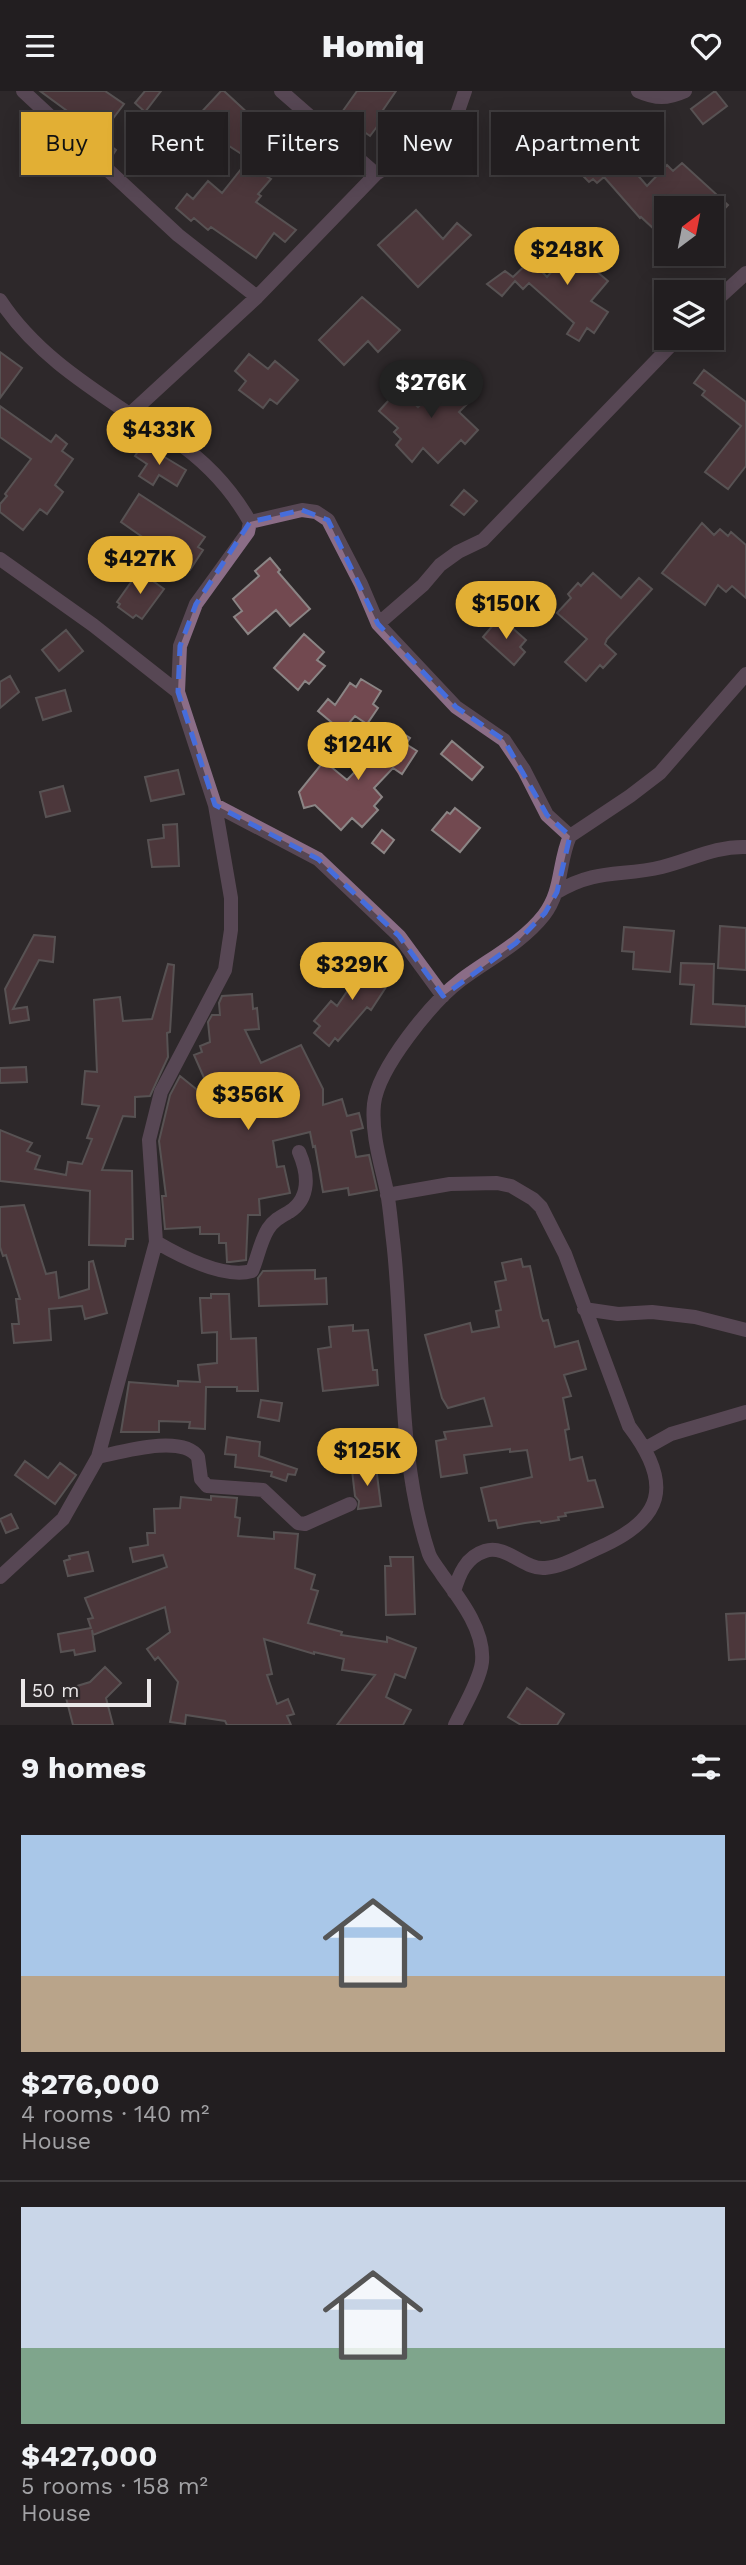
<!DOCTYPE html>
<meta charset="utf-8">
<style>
body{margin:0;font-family:"Work Sans",sans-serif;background:#2a2729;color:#f1f3f6;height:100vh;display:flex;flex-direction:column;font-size:26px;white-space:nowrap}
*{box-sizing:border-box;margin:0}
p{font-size:23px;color:#a2a2a5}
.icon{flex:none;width:38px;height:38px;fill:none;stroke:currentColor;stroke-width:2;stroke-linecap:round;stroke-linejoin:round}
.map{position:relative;height:1634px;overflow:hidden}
.panel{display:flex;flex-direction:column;background:#221e20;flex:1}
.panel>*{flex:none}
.hud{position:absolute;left:21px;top:21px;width:705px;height:63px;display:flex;gap:14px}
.needle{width:46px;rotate:32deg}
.buttons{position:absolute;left:654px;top:105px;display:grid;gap:14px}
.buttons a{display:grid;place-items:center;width:70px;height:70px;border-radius:0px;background:#221e20;box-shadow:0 4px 18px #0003,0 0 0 2px #3f3c3e;font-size:35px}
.scale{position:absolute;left:21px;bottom:18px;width:130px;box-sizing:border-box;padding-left:7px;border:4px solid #eae7e8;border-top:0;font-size:19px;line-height:24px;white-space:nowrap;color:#eae7e8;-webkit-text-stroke:5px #2d282a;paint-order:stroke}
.price{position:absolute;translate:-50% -60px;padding:0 16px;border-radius:24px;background:#e2af34;color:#111;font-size:23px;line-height:46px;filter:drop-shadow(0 2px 4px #0008)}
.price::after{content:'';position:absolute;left:50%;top:42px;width:21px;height:16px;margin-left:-10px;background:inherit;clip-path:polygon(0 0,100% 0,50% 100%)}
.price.active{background:#222;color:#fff}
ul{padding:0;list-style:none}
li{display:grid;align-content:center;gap:14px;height:371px;padding:0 21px}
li+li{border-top:2px solid #3f3c3e}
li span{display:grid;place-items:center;height:217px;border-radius:0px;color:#555}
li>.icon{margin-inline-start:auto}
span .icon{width:126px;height:126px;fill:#fffc;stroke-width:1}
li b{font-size:30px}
h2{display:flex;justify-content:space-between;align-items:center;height:84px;padding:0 21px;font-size:30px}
.chip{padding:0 24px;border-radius:0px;background:#221e20;box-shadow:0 4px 18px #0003,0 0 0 2px #3f3c3e;font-size:24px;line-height:63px}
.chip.active{background:#e2af34;color:#111}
header{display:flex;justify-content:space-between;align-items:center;height:91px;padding:0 21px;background:#221e20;font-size:32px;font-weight:800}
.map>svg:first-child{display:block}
.building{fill:#724950;stroke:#8b8585;stroke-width:2}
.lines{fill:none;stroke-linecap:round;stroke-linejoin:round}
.street{stroke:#8b6d87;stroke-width:14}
.marked{fill:none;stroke:#466ddb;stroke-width:5;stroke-dasharray:14 9;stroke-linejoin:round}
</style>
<header><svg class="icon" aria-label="menu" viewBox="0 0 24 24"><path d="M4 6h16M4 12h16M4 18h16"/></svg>Homiq<svg class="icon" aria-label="heart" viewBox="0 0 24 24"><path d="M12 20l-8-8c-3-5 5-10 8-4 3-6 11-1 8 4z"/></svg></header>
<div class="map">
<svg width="746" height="1634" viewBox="0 0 746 1634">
<rect width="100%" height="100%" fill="#2d282a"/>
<path class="building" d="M40,0h65l19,13 -25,33 17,13 -6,9 -40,-37 4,-6z
M145,0h16l-16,21 -10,-9z
M221,0h3l40,37 5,-7 23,17 -26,38 5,3 -13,15 3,2 -5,6 40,28 -11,12 -11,-9 -18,25 -45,-31 -3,3 -14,-12 -3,3 -15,-13 11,-14 6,5 15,-18 14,12 27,-34 -23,-15 -1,1 -29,-27z
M357,0h39l-15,22 4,3 -15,20 -30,-21z
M715,0l12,15 -24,18 -12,-15z
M598,39l8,7 5,-4 18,18 -6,7 24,28 20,-21 6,6 9,-8 46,42 -12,13 -4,-4v-6h-6l-11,-11 -12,11h-16v10l-12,12 -14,-13 -1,1 -36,-41 -7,6 -4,-4 -4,3 -21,-21z
M416,119l27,29 14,-16 14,12 -53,52 -40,-42z
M598,148l13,11 -16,20 13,11 -17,20 17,11 -14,21 -7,-5 -8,13 -12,-7 7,-11 -45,-40 -6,6 -8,-8 -13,15 -15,-12 18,-13 8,6 18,-17 16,17 24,-28 11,10z
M362,206l38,33 -22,22 -10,-11 -24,24 -25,-25z
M0,261l22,16 -22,30z
M249,263l19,15 7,-8 23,19 -21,24 -7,-5 -7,9 -24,-18 7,-9 -11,-10z
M704,279l42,32v64l-18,23 -23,-17 36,-46 -39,-31 3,-4 -11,-8z
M452,283l23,22 -16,16 19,18 -13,14 -4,-4 -23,23 -15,-15 -11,14 -16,-17 5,-6 -7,-7 4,-4 -19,-17 20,-22 19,18z
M0,315l51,36 5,-7 11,9 -5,7 11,8 -18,26 8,7 -16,22 -7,-5 -17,21 -23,-18v-8l7,-8 -2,-2 26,-35 -31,-22z
M143,353l43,26 -9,16 -18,-11 -6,10 -14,-9 8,-12 -12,-8z
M464,399l13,11 -13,14 -13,-10z
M139,403l66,43 -7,10 5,3 -13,20 -30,-18 1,-2 -40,-28z
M702,432l12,12 6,-6 8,7 3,-4 15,13v53l-14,-12 -6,6 -8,-7 -13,20 -43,-32z
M270,467l10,12 -2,2 32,37 -20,17 -14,-16 -28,24 -14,-17 8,-6 -9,-12 26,-23 -4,-5z
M139,480l25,18 -22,30 -6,-4 -3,3 -15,-11 2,-3 -3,-2z
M593,482l28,25 18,-20 13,11 -45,50 -2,5 11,10 -13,14 -3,-3 -14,16 -21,-19 22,-23 -30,-26 14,-15 -3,-4 10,-11 3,3z
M500,526l26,23 -6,7 5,5 -11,13 -31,-28z
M66,539l17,21 -24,20 -17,-21z
M304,543l20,18 -7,8 8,6 -16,18 -4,-3 -7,9 -24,-22z
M10,585l9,16 -19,16v-26z
M361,588l20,12 -8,13 5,4 -11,16 -12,-8 -13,15 -24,-20 10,-12 7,6 15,-22 6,4z
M65,599l6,21 -28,9 -7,-22z
M389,633l21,14 -4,6 11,7 -15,23 -9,-6 -19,20 8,9 -8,9 4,4 -16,17 -10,-9 -11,12 -26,-25 -11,3 -5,-16 25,-31 23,19 25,-26 -2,-1z
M452,650l31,26 -11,13 -31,-26z
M178,679l6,24 -33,7 -6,-24z
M63,695l7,25 -24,6 -6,-25z
M455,717l25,20 -20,24 -28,-22 15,-18 3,2z
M177,733l2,42 -27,1 -4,-27 16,-2 -1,-13z
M382,739l12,10 -10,13 -12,-10z
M720,835l26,2v42l-28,-2z
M624,836l50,4 -4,41 -37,-3 1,-17 -12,-1z
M34,844l21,2 -2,25 -14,-2 -26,49 14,-2 2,13 -19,3 -5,-34z
M360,863l26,17 -5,8 7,5 -17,26 -4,-3 -29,34 -3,-3 -6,8 -15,-13 6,-7 -6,-5 17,-20 6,5 24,-35 -8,-6z
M681,872l33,1 -1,40 33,2v21l-55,-3 3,-39 -14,-1z
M168,873l6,1 -4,67 -3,1 1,24 -18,39 -15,1v20l-12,-1 -21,54 30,1 1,68h-7l-1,7 -36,-1 1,-54 -90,-10v-51l32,13 -5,8 13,5 -5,13 31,6 2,-13 14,2 10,-25 -5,-1 12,-32 -17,-2 3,-33 12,1 -3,-72 26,-3 3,24 29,-2z
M252,903l1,15 4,-1 2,21 -14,1 16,33 40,-18 22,44v16l19,-6 5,17 12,-3 4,15 -12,3 5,26 13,-2 8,35 -28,5 -1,-7 -25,4 -8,-46 -2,1 -3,-15 -37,9 4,26 7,-1 6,27 -31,6 1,16h-12l-2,45 -16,2h-3l-1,-19h-7v-9h-19v-7l-35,2 -3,-33h4l-7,-55 11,-46 10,-19 36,29 -22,-50 8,-3 -2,-6 10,-4 -2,-20 4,-7h8l-1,-12 3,-7z
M26,976l1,15 -27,1v-15z
M24,1114l22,69 10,-2 3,26 30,-9v-27l4,-1 14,52 -22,6 -3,-13 -33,3 2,31 -37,3 -2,-19h7l-3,-25h4l-14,-44 -3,1 -3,-9v-40z
M521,1168l2,8 7,-1 11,51 2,4 5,-1 7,27 23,-6 8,28 -22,6 7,21 -8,2 6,31 -4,1 5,30 12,-3 6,24 7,-1 8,27 -38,6 1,3 -8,1 1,3 -18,3 -1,-2 -15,2 -27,5 -2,-8 -7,1 -8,-33 51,-11 -5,-27 -17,2v-3l-46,6 3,18 -26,4 -5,-36 10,-2 -2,-7 48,-6 -8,-28 -36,10 -6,-10 -17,-63 45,-12 2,9 27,-5 -3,-16 5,-1 -6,-28 11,-2 -4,-17z
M315,1179v9l11,-1 1,26 -68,2 -1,-28 5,-7z
M211,1203h18l2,45 25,-1 2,53h-21v-4h-31l-1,42 -16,-1 1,-6 -31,-1v11h-38l8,-50 49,4v-5l22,1 -2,-17 19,-2v-31l-15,1 -2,-35h11z
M353,1234v6l15,-1 5,40h4l1,15 -55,6 -5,-42 13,-2 -2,-20z
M261,1309l21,3 -3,18 -21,-4z
M227,1346l33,5 -1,14 38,13 -2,6 -7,-1 -2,7 -15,-5 1,-4 -37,-5 1,-12 -11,-1z
M25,1370l23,17 12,-15 16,12 -21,29 -40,-29z
M376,1376l5,39 -23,3 1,-8 -4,-5 -3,-26z
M211,1405l26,2 -2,19 5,1 -2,18 36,3v-7l24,2 -3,34 20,7 -4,14 7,2 -10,32 34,9 -1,3 46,7v-5l29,11 -11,30 -10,-4 -9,23 25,13 -8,15h-66l38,-50 -33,-5 2,-11 -30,-7v2l-50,-15 8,35 -5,1 10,29 11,-5 6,15 -7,2 4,9h-64l-2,-4 -39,-6 -1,9 -15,-2 8,-40 -20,-25 -3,3 -8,-11 23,-17 -5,-25 -72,28 -1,-5 3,21 -20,4 -1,-5 -13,2 -3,-18 33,-6 -3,-9 5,-1 -8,-20 82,-31 -4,-12 -30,7 -3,-14 18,-3 -1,-12h8l-1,-24 26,-1 1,-11 30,3z
M11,1423l7,14 -12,5 -6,-14z
M88,1461l5,19 -25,5 -4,-15 6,-2 -1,-3z
M390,1466h23l2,57 -29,1 -1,-49h6z
M746,1522v46l-17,1 -3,-46z
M105,1576l16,16 -15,15 7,27h-40l-9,-35 26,-8z
M527,1597l37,26 -7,11h-36l-13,-8z"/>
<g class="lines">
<path class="street" d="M23,0l155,144 79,62
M281,0l95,83
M638,0c18,8 29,8 47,0
M0,209c32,49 80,81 128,113 15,9 31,17 46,27 31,21 58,50 76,82l-2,10 -52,72 -16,42 -2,46 37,113 16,93v32l-6,40 -64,122 -12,48 7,102 -58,215 -35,62 -63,58
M712,213l34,-31
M130,323l127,-117 119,-123 74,-49 7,-11 8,-23
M250,431l52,-12 14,2 12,8 33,64 17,40 78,83 48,33 20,30 23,45 23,21
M0,468l93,66 85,67
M378,533l45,-39 17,-20 18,-13 25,-12 195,-202
M215,714l103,54 81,77 44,60
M557,801c40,-24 64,-15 105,-25 29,-7 53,-21 84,-20
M387,1104l63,-11 47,-1 14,3 22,13 8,8 24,47 64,172c45,59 35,94 -33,123 -16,7 -34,18 -51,19 -20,2 -39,-24 -60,-17 -19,6 -26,23 -31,41
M156,1151c24,14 68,37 96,29 6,-14 8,-29 16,-42 6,-9 12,-12 21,-17 22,-14 19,-39 10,-60
M584,1218l34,5 34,-2 43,5 51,13
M646,1357l25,-14 75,-22
M98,1366c24,-5 84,-23 100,0l3,22 6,7 56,4 35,33 7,1 45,-20
M455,1634c8,-17 25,-45 27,-63 3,-31 -22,-63 -39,-86 -4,-7 -11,-14 -14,-22 -33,-100 -24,-211 -36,-314 -2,-16 -3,-32 -6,-48 -6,-28 -16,-59 -13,-88 4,-36 58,-102 87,-124 28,-21 61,-37 83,-65 19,-25 14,-52 26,-79l60,-40 30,-23 86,-99"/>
</g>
<path d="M0 0H746V1634H0ZM302,419l26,10 50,104 78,83 48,33 43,75 23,21 -13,56 -12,21 -29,30 -73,53 -44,-60 -81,-77 -103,-54 -37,-113 2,-46 16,-42 54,-82z" fill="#2d282a" fill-opacity=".55" fill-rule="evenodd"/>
<path class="marked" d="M302,419l26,10 50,104 78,83 48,33 43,75 23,21 -13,56 -12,21 -29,30 -73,53 -44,-60 -81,-77 -103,-54 -37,-113 2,-46 16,-42 54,-82z"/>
</svg>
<div class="buttons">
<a><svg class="needle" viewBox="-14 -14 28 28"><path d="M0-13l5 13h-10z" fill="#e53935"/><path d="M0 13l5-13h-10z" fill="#a2a2a5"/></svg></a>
<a><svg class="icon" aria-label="layers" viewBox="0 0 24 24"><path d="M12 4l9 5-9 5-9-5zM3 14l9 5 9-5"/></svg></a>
</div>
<div class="scale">50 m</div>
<b class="price" style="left:567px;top:196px">$248K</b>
<b class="price active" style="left:431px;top:329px">$276K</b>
<b class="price" style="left:159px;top:376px">$433K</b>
<b class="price" style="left:140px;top:505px">$427K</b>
<b class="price" style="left:506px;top:550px">$150K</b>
<b class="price" style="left:358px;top:691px">$124K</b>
<b class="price" style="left:352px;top:911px">$329K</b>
<b class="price" style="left:248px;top:1041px">$356K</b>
<b class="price" style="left:367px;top:1397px">$125K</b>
<div class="hud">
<a class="chip active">Buy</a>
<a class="chip">Rent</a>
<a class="chip">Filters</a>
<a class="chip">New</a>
<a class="chip">Apartment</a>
</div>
</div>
<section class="panel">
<h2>9 homes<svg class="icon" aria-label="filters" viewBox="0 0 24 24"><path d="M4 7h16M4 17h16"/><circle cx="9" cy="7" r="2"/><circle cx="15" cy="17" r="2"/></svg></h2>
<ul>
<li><span style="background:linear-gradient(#a9c7e8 65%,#b9a48a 0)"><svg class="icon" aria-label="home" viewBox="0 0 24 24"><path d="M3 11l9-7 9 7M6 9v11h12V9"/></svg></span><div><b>$276,000</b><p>4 rooms · 140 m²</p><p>House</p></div></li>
<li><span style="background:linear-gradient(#c9d6e8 65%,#7fa58c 0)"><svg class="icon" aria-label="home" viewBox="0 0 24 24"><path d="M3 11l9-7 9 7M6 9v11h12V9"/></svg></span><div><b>$427,000</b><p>5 rooms · 158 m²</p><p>House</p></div></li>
</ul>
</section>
